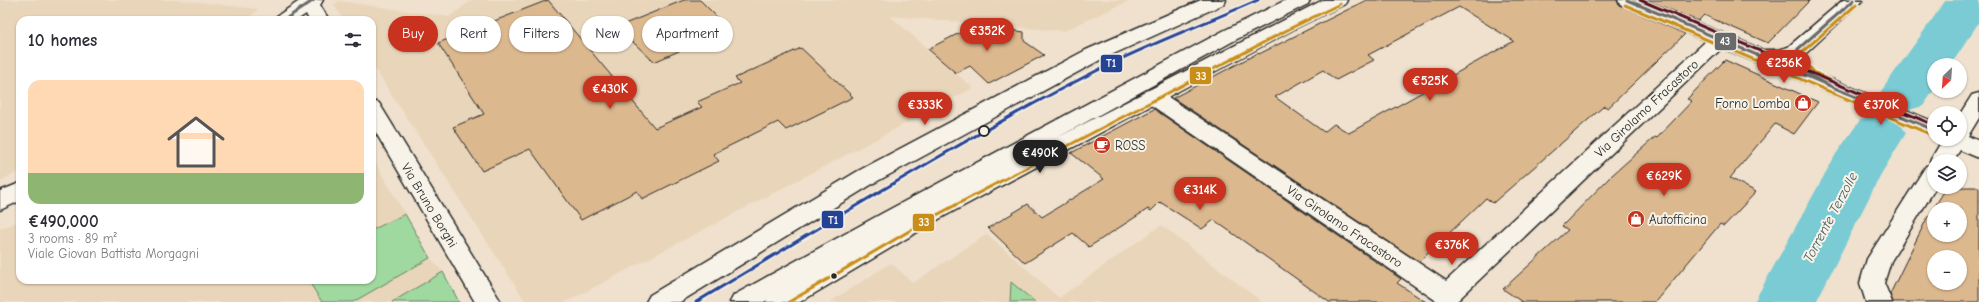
<!DOCTYPE html>
<meta charset="utf-8">
<style>
body{margin:0;font-family:"Comic Neue",sans-serif;background:#f2f2f3;color:#2b2b33;height:100vh;display:flex;flex-direction:column;font-size:15px;white-space:nowrap}
*{box-sizing:border-box;margin:0}
p{font-size:13px;color:#7c7c81}
.icon{flex:none;width:22px;height:22px;fill:none;stroke:currentColor;stroke-width:2;stroke-linecap:round;stroke-linejoin:round}
.map{position:relative;flex:1;overflow:hidden}
.details{position:absolute;left:16px;top:16px;width:360px;height:268px;display:flex;flex-direction:column;background:#fff;border-radius:12px;box-shadow:0 1px 3px #0004}
.details>*{flex:none}
.guide{position:absolute;left:388px;top:16px;width:380px;height:36px;display:flex;gap:8px}
.needle{width:26px;rotate:205deg}
.fabs{position:absolute;left:1927px;top:58px;display:grid;gap:8px}
.fabs a{display:grid;place-items:center;width:40px;height:40px;border-radius:50%;background:#fff;box-shadow:0 1px 3px #0004;font-size:20px}
.price{position:absolute;translate:-50% -34px;padding:0 9px;border-radius:14px;background:#c8321e;color:#fff;font-size:13px;line-height:26px;filter:drop-shadow(0 1px 2px #0008)}
.price::after{content:'';position:absolute;left:50%;top:24px;width:12px;height:9px;margin-left:-6px;background:inherit;clip-path:polygon(0 0,100% 0,50% 100%)}
.price.selected{background:#222;color:#fff}
ul{padding:0;list-style:none}
li{display:grid;align-content:center;gap:8px;height:212px;padding:0 12px}
li+li{border-top:1px solid #e1e1e2}
li span{display:grid;place-items:center;height:124px;border-radius:12px;color:#555}
li>.icon{margin-inline-start:auto}
span .icon{width:72px;height:72px;fill:#fffc;stroke-width:1}
li b{font-size:17px}
h2{display:flex;justify-content:space-between;align-items:center;height:48px;padding:0 12px;font-size:17px}
.pill{padding:0 14px;border-radius:18px;background:#fff;box-shadow:0 1px 3px #0004;font-size:14px;line-height:36px}
.pill.selected{background:#c8321e;color:#fff}
.map>svg:first-child{display:block}
.built{fill:#e9d5ba}
.green{fill:#9fd99f;stroke:#658265}
.lines{fill:none;stroke-linecap:round;stroke-linejoin:round}
.river{fill:#7acbd3;fill-rule:evenodd}
.building{fill:#dcb88e;stroke:#2b2b2b;fill-rule:evenodd}
.minor-casing{stroke:#2b2b2b;stroke-width:3}
.major-casing{stroke:#2b2b2b;stroke-width:3}
.minor{fill:#f7f3e8;fill-rule:evenodd}
.major{fill:#f7f3e8;fill-rule:evenodd}
.bus-1-casing{stroke:#f7f3e8;stroke-width:6}
.bus-2-casing{stroke:#f7f3e8;stroke-width:6}
.bus-3-casing{stroke:#f7f3e8;stroke-width:6}
.bus-1{stroke:#696a6a;stroke-width:3}
.bus-2{stroke:#c98d19;stroke-width:3}
.bus-3{stroke:#540f1d;stroke-width:3}
.tram-1-casing{stroke:#f7f3e8;stroke-width:6}
.tram-1{stroke:#254395;stroke-width:3}
.stop-dot{fill:#f7f3e8;stroke:#2b2b2b;stroke-width:2}
.bus-dot{fill:#2b2b2b;stroke:#f7f3e8;stroke-width:1.5}
.labels{text-anchor:middle;stroke-width:4;stroke-linejoin:round;paint-order:stroke}
.poi-label{font-size:13px;fill:#2b2b2b;stroke:#f7f3e8;text-anchor:start}
.street-label{font-size:13px;fill:#2b2b2b;stroke:#f7f3e8}
.water-label{font-size:14px;font-style:italic;fill:#435b5d;stroke:#f7f3e8}
.line-badge{stroke:#f7f3e8;stroke-width:1.5}
.badge-label{font-size:11px;text-anchor:middle;font-weight:bold;fill:#fff}
</style>
<div class="map">
<svg width="1979" height="302" viewBox="0 0 1979 302">
<rect width="100%" height="100%" fill="#efe1cd"/>
<filter id="ink" filterUnits="userSpaceOnUse"><feTurbulence type="fractalNoise" baseFrequency=".025" numOctaves="2"/><feDisplacementMap in="SourceGraphic" scale="8" xChannelSelector="R" yChannelSelector="G"/><feConvolveMatrix kernelMatrix="1 2 1 2 8 2 1 2 1" color-interpolation-filters="sRGB"/></filter>
<g filter="url(#ink)">
<path class="built" d="M0,0h178l80,9 -11,11h-227v151l-20,10z
M472,0h659l-68,31 -173,-15 83,72 -407,214h-40l-154,-238v-44h-28l-10,-15 5,-4 110,16z
M372,157l58,101 13,14 16,30h-459v-73l20,-8v59h352z
M1161,225l101,77h-432l61,-39 22,20 74,-49 72,64z"/>
<path class="green" d="M405,214l25,44 -77,44h-31l-14,-22h64v-50z
M443,272l16,30h-67z
M1011,282l24,20h-25z"/>
<g class="lines">
<path class="river" d="M1946,0h33v22l-28,43h-17v25l-11,16 -18,5 -18,-5 -8,-12z
M1879,114l19,6 8,13 -25,41 -65,128h-62l82,-148 24,-34z"/>
</g>
<path class="building" d="M548,0l107,128 47,-21 -5,-5 43,-19 -5,-5 66,-30 52,49 -67,33 -8,-8 -65,32 6,7 -77,38 -5,-8 -56,29 -51,-71 -48,22 -29,-44 31,-13 -46,-71z
M684,0h16l29,29 -75,33 -37,-35z
M1367,0h250l2,5 66,29 -77,74 -4,-2 -111,97 -7,-5 -67,64 -246,-164 85,-45 1,1zM1459,7l55,34 -165,92 -15,-9 -10,8 -49,-35 48,-27 13,10 38,-20 -6,-5z
M1647,0h163l-42,43 -64,-28 -6,6z
M975,25l49,7v9l20,14 -55,29 -19,-18 -14,7 -28,-24z
M1725,60l93,42 -24,32 -19,-10 -45,54 26,14 -32,34 -4,-2 -65,78h-133l-19,-13 65,-59 -6,-4 49,-50 44,-39 2,1 35,-37 -5,-2z
M1154,109l247,170 -4,4 29,19h-97l-115,-82 -12,9 -42,-27 -9,9 -3,-2 -59,38 -16,-14 -48,30 -37,-35 40,-24 14,13 62,-38 -33,-26z
M1947,187h32v115h-86l-3,-8 36,-74zM1934,209h26v26h-26zM1934,257h26v26h-26z"/>
<g class="lines">
<defs>
<path id="minor" d="M301,0h22l-3,5 9,15h-20l-3,-6 -9,6h-23l3,-4z
M1286,0h24l-2,4 -71,35 -340,187 -133,76h-34l4,-7 147,-81 342,-183z
M1618,0h25l120,50h15l10,-3 55,-47h20l-61,57 -14,4 146,61v15l-212,-89 -266,254h-18l-293,-201 -3,-5 3,-5 7,-2 7,2 287,190 260,-240 -86,-37z
M1979,93v25l-11,18 11,5v17l-19,-8 -7,11h-19v26h2l-45,74 -7,22 8,19h-26l-6,-19 7,-24 59,-93 6,-1 -2,-4 13,-22h17v-25l12,-19z
M372,101l7,2 122,199h-26l-103,-176z
M20,183v18l-20,9v-19z"/>
<path id="major" d="M1201,0h25l-2,4 -124,56 -226,123 -194,119h-34l4,-7 208,-124 228,-121z
M1323,0h24l-2,4 -49,24 -357,191 -139,83h-34l4,-7 153,-88z"/>
</defs>
<use href="#minor" class="minor-casing"/>
<use href="#major" class="major-casing"/>
<use href="#minor" class="minor"/>
<use href="#major" class="major"/>
<defs>
<path id="bus-1" d="M1627,0l307,130
M284,20l30,-20
M1829,85l-18,-9 -16,-17 3,-10 56,-49"/>
<path id="bus-2" d="M1625,5l307,130
M1831,81l-17,-9 -13,-14 1,-6 55,-48
M789,302l144,-85 358,-189 49,-24"/>
<path id="bus-3" d="M1640,0l294,125"/>
</defs>
<use href="#bus-1" class="bus-1-casing"/>
<use href="#bus-2" class="bus-2-casing"/>
<use href="#bus-3" class="bus-3-casing"/>
<use href="#bus-1" class="bus-1"/>
<use href="#bus-2" class="bus-2"/>
<use href="#bus-3" class="bus-3"/>
<defs>
<path id="tram-1" d="M696,302c136,-81 270,-166 412,-237 49,-24 100,-43 150,-65"/>
</defs>
<use href="#tram-1" class="tram-1-casing"/>
<use href="#tram-1" class="tram-1"/>
</g>
</g>
<defs>
<symbol id="shop-disc" viewBox="-11 -11 22 22"><circle r="9.5" fill="#c8321e" stroke="#f7f3e8"/><path d="M-5-2.5h2.3a2.7 3.5 0 0 1 5.4 0H5L5.5 6h-11ZM-1.5-2.5h3a1.5 2.3 0 0 0-3 0Z" fill="#fff"/></symbol>
<symbol id="cafe-disc" viewBox="-11 -11 22 22"><circle r="9.5" fill="#c8321e" stroke="#f7f3e8"/><path d="M-5.5-4.5H6V0H3Q3 3.5 0 3.5H-2.5Q-5.5 3.5-5.5 0ZM3-3.2v2h1.7v-2ZM-6 4.5H4V6H-6Z" fill="#fff"/></symbol>
</defs>
<g fill-rule="evenodd">
<use href="#shop-disc" x="1793" y="93" width="20" height="20"/>
<use href="#cafe-disc" x="1092" y="135" width="20" height="20"/>
<use href="#shop-disc" x="1626" y="209" width="20" height="20"/>
</g>
<circle class="stop-dot" cx="984" cy="131" r="5"/>
<circle class="bus-dot" cx="834" cy="276" r="3.5"/>
<g class="labels">
<g class="poi-label">
<text x="1790" y="108" text-anchor="end">Forno Lomba</text>
<text x="1115" y="150">ROSS</text>
<text x="1649" y="224">Autofficina</text>
</g>
<g class="street-label">
<text transform="translate(1646 108) rotate(-43)" y="5">Via Girolamo Fracastoro</text>
<text transform="translate(430 205) rotate(59)" y="5">Via Bruno Borghi</text>
<text transform="translate(1345 226) rotate(34)" y="5">Via Girolamo Fracastoro</text>
</g>
<g class="water-label">
<text transform="translate(1830 217) rotate(-62)" y="5">Torrente Terzolle</text>
</g>
</g>
<g class="line-badge">
<rect x="1714" y="32" width="23" height="19" rx="4" fill="#696a6a"/>
<rect x="1100" y="54" width="23" height="19" rx="4" fill="#254395"/>
<rect x="1189" y="66" width="23" height="19" rx="4" fill="#c98d19"/>
<rect x="821" y="210" width="23" height="19" rx="4" fill="#254395"/>
<rect x="912" y="213" width="23" height="19" rx="4" fill="#c98d19"/>
</g>
<g class="badge-label">
<text x="1725" y="45">43</text>
<text x="1111" y="67">T1</text>
<text x="1201" y="80">33</text>
<text x="833" y="224">T1</text>
<text x="924" y="226">33</text>
</g>
</svg>
<div class="fabs">
<a><svg class="needle" viewBox="-14 -14 28 28"><path d="M0-13l5 13h-10z" fill="#e53935"/><path d="M0 13l5-13h-10z" fill="#7c7c81"/></svg></a>
<a><svg class="icon" aria-label="locate" viewBox="0 0 24 24"><circle cx="12" cy="12" r="6"/><path d="M12 2v4M12 18v4M2 12h4M18 12h4"/></svg></a>
<a><svg class="icon" aria-label="layers" viewBox="0 0 24 24"><path d="M12 4l9 5-9 5-9-5zM3 14l9 5 9-5"/></svg></a>
<a>+</a>
<a>−</a>
</div>
<b class="price" style="left:987px;top:52px">€352K</b>
<b class="price" style="left:1784px;top:84px">€256K</b>
<b class="price" style="left:1430px;top:102px">€525K</b>
<b class="price" style="left:610px;top:110px">€430K</b>
<b class="price" style="left:925px;top:126px">€333K</b>
<b class="price" style="left:1881px;top:126px">€370K</b>
<b class="price selected" style="left:1040px;top:174px">€490K</b>
<b class="price" style="left:1664px;top:197px">€629K</b>
<b class="price" style="left:1200px;top:211px">€314K</b>
<b class="price" style="left:1452px;top:266px">€376K</b>
<div class="guide">
<a class="pill selected">Buy</a>
<a class="pill">Rent</a>
<a class="pill">Filters</a>
<a class="pill">New</a>
<a class="pill">Apartment</a>
</div>
<section class="details">
<h2>10 homes<svg class="icon" aria-label="filters" viewBox="0 0 24 24"><path d="M4 7h16M4 17h16"/><circle cx="9" cy="7" r="2"/><circle cx="15" cy="17" r="2"/></svg></h2>
<ul>
<li><span style="background:linear-gradient(#ffd9b3 75%,#8fb573 0)"><svg class="icon" aria-label="home" viewBox="0 0 24 24"><path d="M3 11l9-7 9 7M6 9v11h12V9"/></svg></span><div><b>€490,000</b><p>3 rooms · 89 m²</p><p>Viale Giovan Battista Morgagni</p></div></li>
</ul>
</section>
</div>
